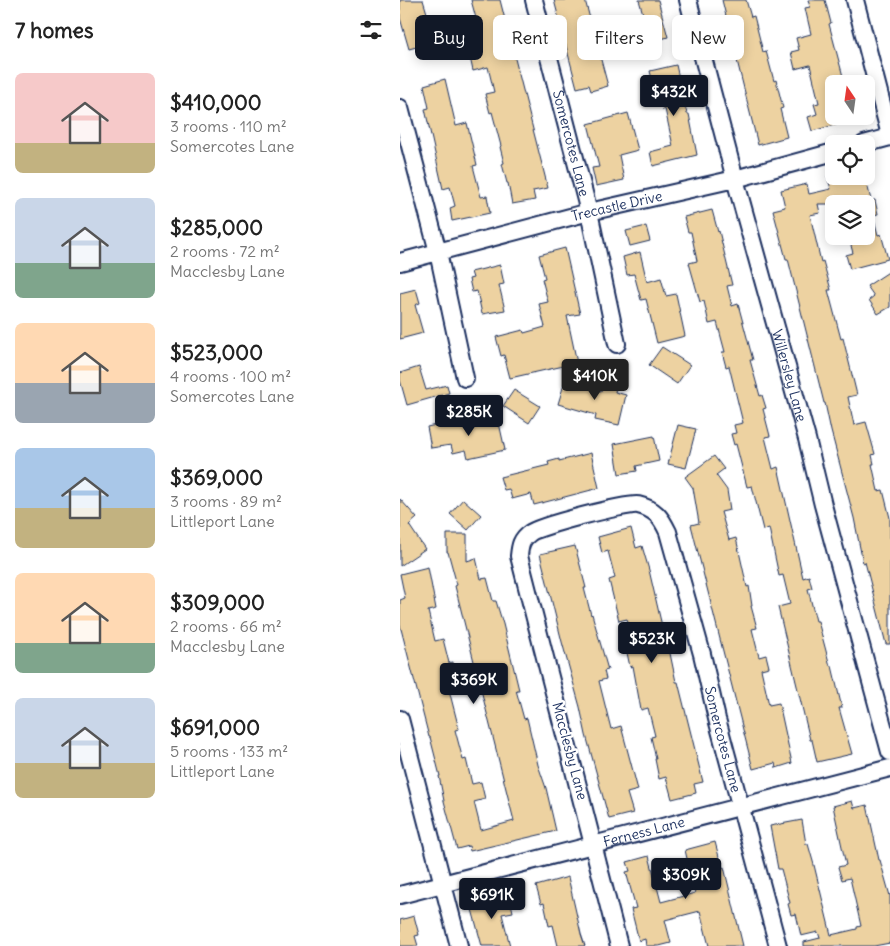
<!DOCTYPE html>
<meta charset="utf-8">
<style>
body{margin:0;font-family:Delius,sans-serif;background:#f6f6f6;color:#222;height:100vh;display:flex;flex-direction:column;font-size:19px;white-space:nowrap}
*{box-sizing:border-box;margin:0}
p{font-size:16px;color:#767676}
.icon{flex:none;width:28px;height:28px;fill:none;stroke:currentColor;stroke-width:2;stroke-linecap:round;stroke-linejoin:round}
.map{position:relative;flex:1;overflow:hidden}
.panel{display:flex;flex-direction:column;background:#fff;width:400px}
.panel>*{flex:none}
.hud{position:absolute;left:15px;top:15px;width:400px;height:45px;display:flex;gap:10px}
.needle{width:32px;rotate:347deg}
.buttons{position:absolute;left:425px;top:75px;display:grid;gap:10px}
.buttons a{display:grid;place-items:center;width:50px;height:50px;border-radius:8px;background:#fff;box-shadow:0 2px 12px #0003;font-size:25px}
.price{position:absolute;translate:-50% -42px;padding:0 11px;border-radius:5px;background:#111827;color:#fff;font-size:16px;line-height:32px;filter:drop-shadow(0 1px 2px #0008)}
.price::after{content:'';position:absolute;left:50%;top:30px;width:15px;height:11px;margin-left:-8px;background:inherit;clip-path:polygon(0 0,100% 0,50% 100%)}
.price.active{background:#222;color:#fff}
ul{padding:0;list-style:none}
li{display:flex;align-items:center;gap:15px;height:125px;padding:0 15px}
li span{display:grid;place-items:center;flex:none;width:140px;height:100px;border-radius:8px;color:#555}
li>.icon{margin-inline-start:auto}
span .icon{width:60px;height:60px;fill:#fffc;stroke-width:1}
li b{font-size:21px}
h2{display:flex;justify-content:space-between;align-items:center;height:60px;padding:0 15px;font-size:21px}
.tag{padding:0 18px;border-radius:8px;background:#fff;box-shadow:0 2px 12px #0003;font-size:18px;line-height:45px}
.tag.active{background:#111827;color:#fff}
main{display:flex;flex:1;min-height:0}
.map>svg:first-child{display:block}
.building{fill:#edd2a1;stroke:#1b2f5e}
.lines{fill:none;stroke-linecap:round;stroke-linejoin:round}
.minor-casing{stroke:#1b2f5e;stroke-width:20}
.minor{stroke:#fff;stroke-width:16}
.labels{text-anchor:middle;stroke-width:5;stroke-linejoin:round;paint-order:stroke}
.street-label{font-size:14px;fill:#1b2f5e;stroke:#fff}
</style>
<main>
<section class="panel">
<h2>7 homes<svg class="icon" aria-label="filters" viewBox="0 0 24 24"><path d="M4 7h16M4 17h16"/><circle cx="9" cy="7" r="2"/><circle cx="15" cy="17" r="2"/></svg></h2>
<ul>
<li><span style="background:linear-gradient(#f6c9c9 70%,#c2b280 0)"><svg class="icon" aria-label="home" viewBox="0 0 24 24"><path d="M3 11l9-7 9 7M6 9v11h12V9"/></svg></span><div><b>$410,000</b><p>3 rooms · 110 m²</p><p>Somercotes Lane</p></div></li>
<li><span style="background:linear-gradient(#c9d6e8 65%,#7fa58c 0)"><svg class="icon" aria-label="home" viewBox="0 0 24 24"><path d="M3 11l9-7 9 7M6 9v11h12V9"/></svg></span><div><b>$285,000</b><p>2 rooms · 72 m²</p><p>Macclesby Lane</p></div></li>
<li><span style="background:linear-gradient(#ffd9b3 60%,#9aa5b1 0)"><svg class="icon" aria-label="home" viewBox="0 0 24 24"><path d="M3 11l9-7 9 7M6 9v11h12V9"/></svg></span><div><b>$523,000</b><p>4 rooms · 100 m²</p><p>Somercotes Lane</p></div></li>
<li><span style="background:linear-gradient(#a9c7e8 60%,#c2b280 0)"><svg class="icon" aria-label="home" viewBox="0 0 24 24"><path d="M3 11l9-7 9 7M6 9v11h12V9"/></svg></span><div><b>$369,000</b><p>3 rooms · 89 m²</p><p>Littleport Lane</p></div></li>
<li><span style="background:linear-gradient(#ffd9b3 70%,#7fa58c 0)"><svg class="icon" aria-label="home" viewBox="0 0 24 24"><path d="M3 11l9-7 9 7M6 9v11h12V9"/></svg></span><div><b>$309,000</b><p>2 rooms · 66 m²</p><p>Macclesby Lane</p></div></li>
<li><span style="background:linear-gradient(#c9d6e8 65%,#c2b280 0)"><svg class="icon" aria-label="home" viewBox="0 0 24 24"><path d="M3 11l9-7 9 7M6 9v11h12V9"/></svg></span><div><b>$691,000</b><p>5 rooms · 133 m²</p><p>Littleport Lane</p></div></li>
</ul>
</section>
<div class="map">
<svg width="490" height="946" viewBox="0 0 490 946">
<rect width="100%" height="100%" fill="#fff"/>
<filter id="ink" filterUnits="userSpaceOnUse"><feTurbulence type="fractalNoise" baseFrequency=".02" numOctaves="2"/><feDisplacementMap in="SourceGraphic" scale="10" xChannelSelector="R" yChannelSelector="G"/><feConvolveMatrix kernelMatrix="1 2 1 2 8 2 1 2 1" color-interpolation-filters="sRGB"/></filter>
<g filter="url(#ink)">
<path class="building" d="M0,0h23l10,33 11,-3 6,21 -27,7 -3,-12 -11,3 -9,-31z
M71,0h29l48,188 -15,3 2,9 -23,4 -4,-21h-1l-5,-19 2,-1 -4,-16 1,-1 -9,-34 -2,1 -5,-19 9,-2 -6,-25 -15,4 -5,-23 4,-1 -5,-23 10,-2z
M154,0h31l23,86 -17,5 -2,-6 -12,3z
M239,0h19l10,37 -17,5z
M322,0h24l5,17 3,-1 9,36 3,-1 8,30 2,-1 7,28 -3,1 7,28 -29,8z
M408,0h17l6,23 -2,1 16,60h-11v32h20v4l-42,11 -4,-14 9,-3 -3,-10 5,-1 -9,-38 -15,4 -4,-17 8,-2 -3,-12 15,-4 -6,-26 5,-1z
M276,65l11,49h2l8,41 -44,11 -3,-14 23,-6 -8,-37 -2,1 -5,-24 -4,1 -4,-16z
M45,79l11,47 11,-3 10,42 -4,1 8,31 6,-1 3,17 -38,8 -2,-13 5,-2 -5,-19 -7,2 -18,-80 4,-1 -5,-23z
M228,113l10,37 -19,5 5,25 -28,6 -4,-18 7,-1 -11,-43z
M427,176h38l6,24h4l3,14 -5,1 5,20 3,-1 7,25 -38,10 -4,-14 7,-2 -3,-11 16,-4v-34h-48l2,9 -10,2 11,47 2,-1 8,29h-3l13,49 2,-1 14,57 -9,2 6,28 12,-3 9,32 -3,1 2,9h-2l6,27 5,-1 7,28v126h-4l-21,-82 -2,1 -9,-45 -23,-87 -6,-28h-1l-36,-144h-2l-13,-49 12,-3 -4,-17 26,-6 2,10 22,-5z
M312,210l6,22 1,-1 13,54 -5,1 5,20 6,-2 15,56h-3l10,36 2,-1 4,13 -3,1 7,27 -5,1 8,32 5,-2 25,111 6,-2 3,12 -4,1 8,32h2l12,45h2l10,42h-3l13,46 -35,8 -5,-22h-2l-32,-133 12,-3 -7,-29 -4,1 -10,-48 -6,2 -11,-44 -5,1 -11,-43 -2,1 -3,-11 5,-1 -2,-8 9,-2 -14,-57 -3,1 -4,-15h3l-8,-30 -8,2 -5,-23 -4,1 -11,-39 8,-2 -6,-29h-3l-4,-15z
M246,226l4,15 -20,5 -4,-15z
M165,248l15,66 -13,2 10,47 -67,15 -6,-23 -3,1 -5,-19 27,-7 1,3 21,-6 -6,-23 9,-2 -6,-23 3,-1 -6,-23z
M240,252l7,30 14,-4 5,18 10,-2 9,42 -28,7 -11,-44 -5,1 -7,-26 -7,1 -4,-18z
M100,265l4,19 -5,1 6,25 -23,4 -5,-23 -5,1 -3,-13 4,-1 -2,-6z
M490,271v36l-12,7 -9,-14 5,-4 -7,-10z
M16,289l4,14 -5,2 8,28 -23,6v-46z
M262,347l28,18 -13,19 -28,-19z
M19,367l7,23 21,-5 2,8 -42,12 -7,-25v-7z
M204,380l13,3 -2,9 11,3 -7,30 -24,-5 1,-5 -38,-11 7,-23 36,10z
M114,390l26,16 -11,17 -26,-17z
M97,414l8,36 -37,8 -2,-8 -13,3 -2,-8 -20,3 -4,-21 18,-4 1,4z
M278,425l18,4 -10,39 -18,-4z
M254,436l5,25 -23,5 1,5 -18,3 -5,-30z
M191,453l8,35 -65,17 -3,-11 -19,5 -3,-10 -5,1 -4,-13 49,-12 -1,-3 11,-3v2z
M314,456l10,13 -8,6 11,15 3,20 -9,2 8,28 7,-2 11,49 2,-1 3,20h-1l6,22 -5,1 7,28 7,-2 3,12 -8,2 8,36 10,-2 13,60 -16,5 -1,-5 -22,6 -62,-244 8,-2 -6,-35 -8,-11z
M0,499l17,19 -8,7 16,24 -25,17z
M63,499l18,16 -13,15 -18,-16z
M231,528l5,20 6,-2 7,24 16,69h2l9,43h2l25,100 -9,2 2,9 -24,6 -6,-22 -7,2 -4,-20h1l-5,-22 4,-1 -7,-28 -7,2 -8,-44 -3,1 -4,-19 8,-2 -7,-27 -8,2 -10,-41 6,-2 -7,-27 -6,2 -4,-16z
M47,534h20v27l9,-3 5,21 6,-1 6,23h3l7,23 16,66h-3l8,29 3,-1 11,47 8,23 10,43 -86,20 -1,-5 -12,3 -13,-48 -5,-25h1l-10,-39h-1l-29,-112v-25l5,-2 -5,-24 28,-7 8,42 -8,2 7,30 8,-2 6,24 4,-1 5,18 -11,2 12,47 -4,1 8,30 3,-1 6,25 9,-2 4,17 -11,3 7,28 33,-9 -59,-235 2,-1 -9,-33h-1z
M175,546l11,42h-2l7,27 1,-1 16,56 -4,1 2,8 -7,2 12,48 10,-3 17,64 -11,3 6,20 -24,6 -23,-84 -6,-28 -18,-65 -22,-88z
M452,801l2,7 13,-3 12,55h1l10,36v47l-16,3h-70v-4l16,-4 -2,-6 -17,4 -5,-22 -5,1 -3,-11 2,-1 -9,-34h-3l-8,-43 32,-6 4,24h2l6,21 17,70 26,-6v-2l4,-1 -11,-48 -8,2 -4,-13 8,-2 -13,-59z
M315,842l7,26 2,-1 19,79h-34l-9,-35 -35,9 6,23 -12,3h-13l-1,-7 -6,2 -8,-32 5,-1 -10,-36 4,-1 -3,-9 22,-6 12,46 34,-9 -10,-43z
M168,877l13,57 4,12h-27l-5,-21 -4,1 -5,-23 -3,1 -5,-18z
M109,894l4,18 -11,2 8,32h-28l-12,-44z
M14,916l5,19 -4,1 3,10h-18v-26z"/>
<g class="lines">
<defs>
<g id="minor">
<path id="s1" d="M134,0l55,212 28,132"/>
<path id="s2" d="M288,0l47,179 72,260 16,66 67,247"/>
<path d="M455,0l35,135"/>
<path d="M0,108l38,144 27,126"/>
<path d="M464,144l26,-7"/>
<path id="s3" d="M0,262l189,-50 146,-33 99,-27"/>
<path d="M0,719l59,227"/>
<path id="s4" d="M0,895l490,-127"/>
<path id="s5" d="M219,946l-100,-390c1,-10 2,-17 11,-23 8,-7 98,-30 108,-28 17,4 23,12 30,27l34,122 15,65 61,227"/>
</g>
</defs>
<use href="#minor" class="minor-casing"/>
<use href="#minor" class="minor"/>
</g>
</g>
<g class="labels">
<g class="street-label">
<text dy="5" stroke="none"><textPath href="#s1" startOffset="148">Somercotes Lane</textPath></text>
<text dy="5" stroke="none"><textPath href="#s3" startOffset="224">Trecastle Drive</textPath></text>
<text dy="5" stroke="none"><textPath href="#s2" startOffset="389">Willersley Lane</textPath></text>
<text dy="5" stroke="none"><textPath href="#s5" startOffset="798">Somercotes Lane</textPath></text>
<text transform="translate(170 751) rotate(75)" y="5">Macclesby Lane</text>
<text dy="5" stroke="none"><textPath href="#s4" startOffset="252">Ferness Lane</textPath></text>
</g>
</g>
</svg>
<div class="buttons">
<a><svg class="needle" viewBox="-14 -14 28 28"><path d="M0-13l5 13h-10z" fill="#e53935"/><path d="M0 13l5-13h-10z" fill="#767676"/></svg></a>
<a><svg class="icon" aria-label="locate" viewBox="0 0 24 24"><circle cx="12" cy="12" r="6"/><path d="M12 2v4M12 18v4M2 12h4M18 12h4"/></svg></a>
<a><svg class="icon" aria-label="layers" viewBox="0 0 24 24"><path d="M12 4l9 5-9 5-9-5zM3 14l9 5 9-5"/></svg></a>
</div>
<b class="price" style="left:274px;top:117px">$432K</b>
<b class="price active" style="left:195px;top:401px">$410K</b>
<b class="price" style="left:69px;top:437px">$285K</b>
<b class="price" style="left:252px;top:664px">$523K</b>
<b class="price" style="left:74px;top:705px">$369K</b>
<b class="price" style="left:286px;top:900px">$309K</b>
<b class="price" style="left:92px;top:920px">$691K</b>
<div class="hud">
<a class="tag active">Buy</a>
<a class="tag">Rent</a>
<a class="tag">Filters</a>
<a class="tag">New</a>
</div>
</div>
</main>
